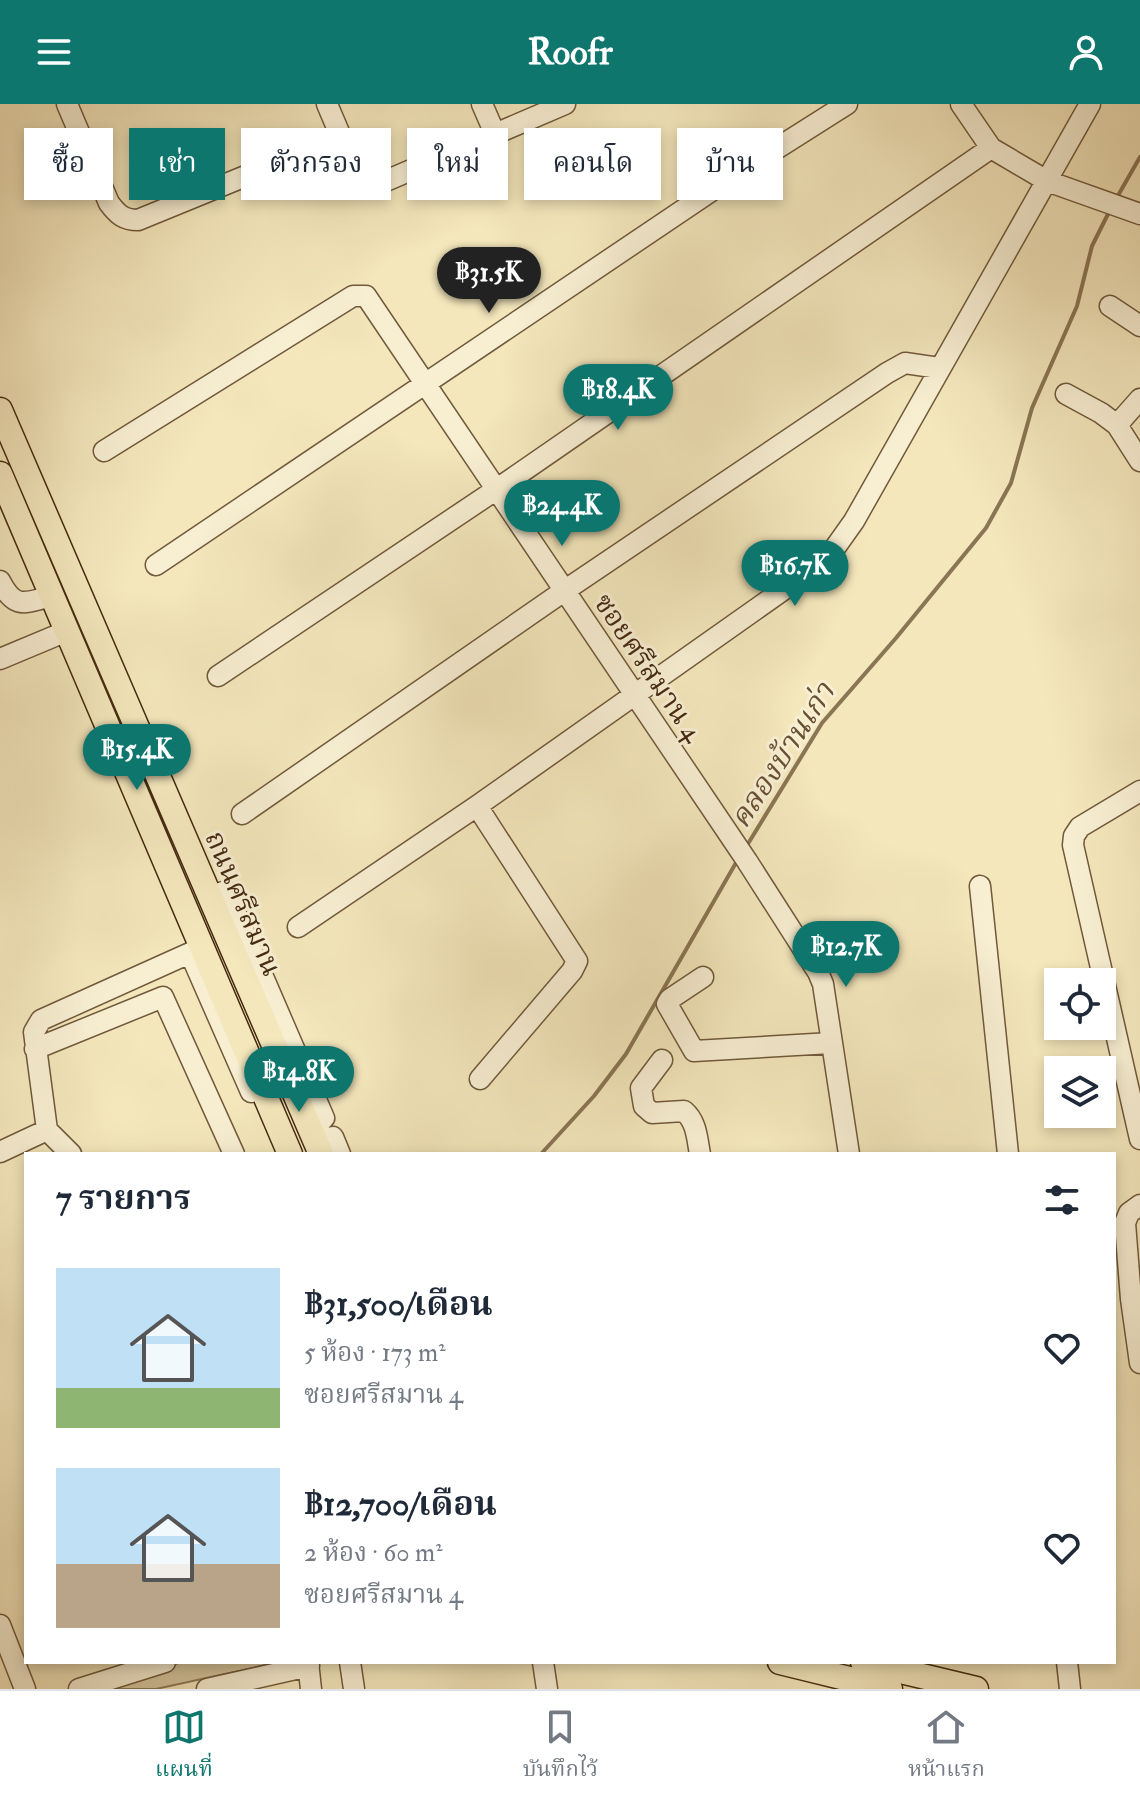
<!DOCTYPE html>
<html lang="th">
<meta charset="utf-8">
<style>
body{margin:0;font-family:"IM FELL Double Pica","Noto Serif Thai",serif;background:#f6f6f7;color:#1f2937;height:100vh;display:flex;flex-direction:column;font-size:30px;white-space:nowrap}
*{box-sizing:border-box;margin:0}
p{font-size:26px;color:#747a83}
.icon{flex:none;width:44px;height:44px;fill:none;stroke:currentColor;stroke-width:2;stroke-linecap:round;stroke-linejoin:round}
.map{position:relative;flex:1;overflow:hidden}
.side{position:absolute;left:24px;top:1048px;width:1092px;height:512px;display:flex;flex-direction:column;background:#fff;border-radius:0px;box-shadow:0 4px 12px #0003}
.side>*{flex:none}
.banner{position:absolute;left:24px;top:24px;width:1092px;height:72px;display:flex;gap:16px}
.fabs{position:absolute;left:1044px;top:864px;display:grid;gap:16px}
.fabs a{display:grid;place-items:center;width:72px;height:72px;border-radius:0px;background:#fff;box-shadow:0 4px 12px #0003;font-size:40px}
.price{position:absolute;translate:-50% -68px;padding:0 18px;border-radius:28px;background:#0f766e;color:#fff;font-size:26px;line-height:52px;filter:drop-shadow(0 2px 4px #0008)}
.price::after{content:'';position:absolute;left:50%;top:48px;width:24px;height:18px;margin-left:-12px;background:inherit;clip-path:polygon(0 0,100% 0,50% 100%)}
.price.selected{background:#222;color:#fff}
ul{padding:0;list-style:none}
li{display:flex;align-items:center;gap:24px;height:200px;padding:0 32px}
li span{display:grid;place-items:center;flex:none;width:224px;height:160px;border-radius:0px;color:#555}
li>.icon{margin-inline-start:auto}
span .icon{width:96px;height:96px;fill:#fffc;stroke-width:1}
li b{font-size:34px}
h2{display:flex;justify-content:space-between;align-items:center;height:96px;padding:0 32px;font-size:34px}
.tag{padding:0 28px;border-radius:0px;background:#fff;box-shadow:0 4px 12px #0003;font-size:28px;line-height:72px}
.tag.selected{background:#0f766e;color:#fff}
header{display:flex;justify-content:space-between;align-items:center;height:104px;padding:0 32px;background:#0f766e;color:#fff;font-size:36px;font-weight:800}
.menu{display:flex;justify-content:space-around;align-items:center;height:112px;border-top:2px solid #e0e1e3;background:#fff;font-size:22px;color:#747a83}
.menu a{display:grid;justify-items:center;gap:4px}
.menu .selected{color:#0f766e}
.map>svg:first-child{display:block}
.green{fill:#d6c79f;stroke:#8e7858;stroke-width:2}
.lines{fill:none;stroke-linecap:round;stroke-linejoin:round}
.stream{stroke:#8a7554;stroke-width:4}
.minor-casing{stroke:#71593b;stroke-width:23}
.major-casing{stroke:#452a10;stroke-width:27}
.minor{stroke:#f8efd3;stroke-width:20}
.major{stroke:#f4e7bc;stroke-width:24}
.labels{text-anchor:middle;stroke-width:6;stroke-linejoin:round;paint-order:stroke}
.street-label{font-size:28px;fill:#452a10;stroke:#f8efd3}
.water-label{font-size:30px;font-style:italic;fill:#685032;stroke:#f8efd3}
</style>
<header><svg class="icon" aria-label="menu" viewBox="0 0 24 24"><path d="M4 6h16M4 12h16M4 18h16"/></svg>Roofr<svg class="icon" aria-label="person" viewBox="0 0 24 24"><circle cx="12" cy="8" r="4"/><path d="M4 21q1-7 8-7t8 7"/></svg></header>
<div class="map">
<svg width="1140" height="1585" viewBox="0 0 1140 1585">
<rect width="100%" height="100%" fill="#f4e7bc"/>
<filter id="stains"><feTurbulence type="fractalNoise" baseFrequency=".0025" numOctaves="4"/><feColorMatrix values="0 0 0 0 .2 0 0 0 0 .09 0 0 0 0 .02 0 0 0 .5 -.17"/></filter>
<radialGradient id="worn" r=".72"><stop offset=".6" stop-color="#630" stop-opacity="0"/><stop offset="1" stop-color="#630" stop-opacity=".3"/></radialGradient>
<path class="green" d="M181,1558h99l-124,27h-45z"/>
<g class="lines">
<path class="stream" d="M1116,95l24,-42
M746,743l76,-124 74,-85 90,-110 25,-45 21,-75 45,-102 15,-60 18,-36
M541,1050l53,-58 32,-42 111,-193"/>
<defs>
<path id="minor" d="M67,0l42,99c9,12 15,17 29,17l203,-83 21,47 6,3 6,-1 191,-82
M327,0l14,33
M482,0l13,30
M961,0l30,44 56,33 93,33
M1110,202l30,20
M1066,290l35,19 16,12 23,36
M1117,321l23,-26
M104,347l249,-155h13l381,565 71,111 5,12 26,170
M156,461l579,-390 112,-71
M0,477c15,29 24,22 52,15
M0,555l67,-28
M218,572l279,-187 494,-341
M1140,687l-60,36 -6,9 -1,9 67,294
M477,702l100,155 -5,10 -92,108
M242,710l322,-223 323,-218 18,-10 34,5
M980,782l28,268
M209,793l17,-6 98,227 -13,13
M298,823l179,-121 350,-247 27,-38 236,-417
M190,849l61,139
M703,873l-33,22 -3,5 27,47 137,-8
M35,945l128,-52 71,157
M662,956l-21,28 3,18 8,7 32,-2c13,11 13,28 16,43
M315,1036l18,-3 7,17
M0,1048l47,-22
M71,1050l-24,-24 -13,-98 7,-12 160,-72
M1140,1101l-11,8 -4,10 6,76 9,64
M0,1521l25,64
M308,1558l3,27
M350,1558l4,27
M543,1558l4,27
M1067,1558l3,27
M79,1585l86,-27
M207,1585l102,-23"/>
<path id="major" d="M0,306l321,744
M0,370l290,680
M780,1558l110,27
M863,1558l113,27"/>
</defs>
<use href="#minor" class="minor-casing"/>
<use href="#major" class="major-casing"/>
<use href="#minor" class="minor"/>
<use href="#major" class="major"/>
</g>
<g class="labels">
<g class="street-label">
<text transform="translate(649 563) rotate(56)" y="10">ซอยศรีสมาน 4</text>
<text transform="translate(244 799) rotate(67)" y="10">ถนนศรีสมาน</text>
</g>
<g class="water-label">
<text transform="translate(782 651) rotate(-57)" y="10">คลองบ้านเก่า</text>
</g>
</g>
<rect width="100%" height="100%" filter="url(#stains)"/>
<rect width="100%" height="100%" fill="url(#worn)"/>
</svg>
<div class="fabs">
<a><svg class="icon" aria-label="locate" viewBox="0 0 24 24"><circle cx="12" cy="12" r="6"/><path d="M12 2v4M12 18v4M2 12h4M18 12h4"/></svg></a>
<a><svg class="icon" aria-label="layers" viewBox="0 0 24 24"><path d="M12 4l9 5-9 5-9-5zM3 14l9 5 9-5"/></svg></a>
</div>
<b class="price selected" style="left:489px;top:211px">฿31.5K</b>
<b class="price" style="left:618px;top:328px">฿18.4K</b>
<b class="price" style="left:562px;top:444px">฿24.4K</b>
<b class="price" style="left:795px;top:504px">฿16.7K</b>
<b class="price" style="left:137px;top:688px">฿15.4K</b>
<b class="price" style="left:846px;top:885px">฿12.7K</b>
<b class="price" style="left:299px;top:1010px">฿14.8K</b>
<div class="banner">
<a class="tag">ซื้อ</a>
<a class="tag selected">เช่า</a>
<a class="tag">ตัวกรอง</a>
<a class="tag">ใหม่</a>
<a class="tag">คอนโด</a>
<a class="tag">บ้าน</a>
</div>
<section class="side">
<h2>7 รายการ<svg class="icon" aria-label="filters" viewBox="0 0 24 24"><path d="M4 7h16M4 17h16"/><circle cx="9" cy="7" r="2"/><circle cx="15" cy="17" r="2"/></svg></h2>
<ul>
<li><span style="background:linear-gradient(#bfe0f5 75%,#8fb573 0)"><svg class="icon" aria-label="home" viewBox="0 0 24 24"><path d="M3 11l9-7 9 7M6 9v11h12V9"/></svg></span><div><b>฿31,500/เดือน</b><p>5 ห้อง · 173 m²</p><p>ซอยศรีสมาน 4</p></div><svg class="icon" aria-label="heart" viewBox="0 0 24 24"><path d="M12 20l-8-8c-3-5 5-10 8-4 3-6 11-1 8 4z"/></svg></li>
<li><span style="background:linear-gradient(#bfe0f5 60%,#b9a48a 0)"><svg class="icon" aria-label="home" viewBox="0 0 24 24"><path d="M3 11l9-7 9 7M6 9v11h12V9"/></svg></span><div><b>฿12,700/เดือน</b><p>2 ห้อง · 60 m²</p><p>ซอยศรีสมาน 4</p></div><svg class="icon" aria-label="heart" viewBox="0 0 24 24"><path d="M12 20l-8-8c-3-5 5-10 8-4 3-6 11-1 8 4z"/></svg></li>
</ul>
</section>
</div>
<nav class="menu">
<a class="selected"><svg class="icon" aria-label="map" viewBox="0 0 24 24"><path d="M3 6l6-2 6 2 6-2v14l-6 2-6-2-6 2zM9 4v14M15 6v14"/></svg>แผนที่</a>
<a><svg class="icon" aria-label="saved" viewBox="0 0 24 24"><path d="M7 4h10v16l-5-4-5 4z"/></svg>บันทึกไว้</a>
<a><svg class="icon" aria-label="home" viewBox="0 0 24 24"><path d="M3 11l9-7 9 7M6 9v11h12V9"/></svg>หน้าแรก</a>
</nav>
